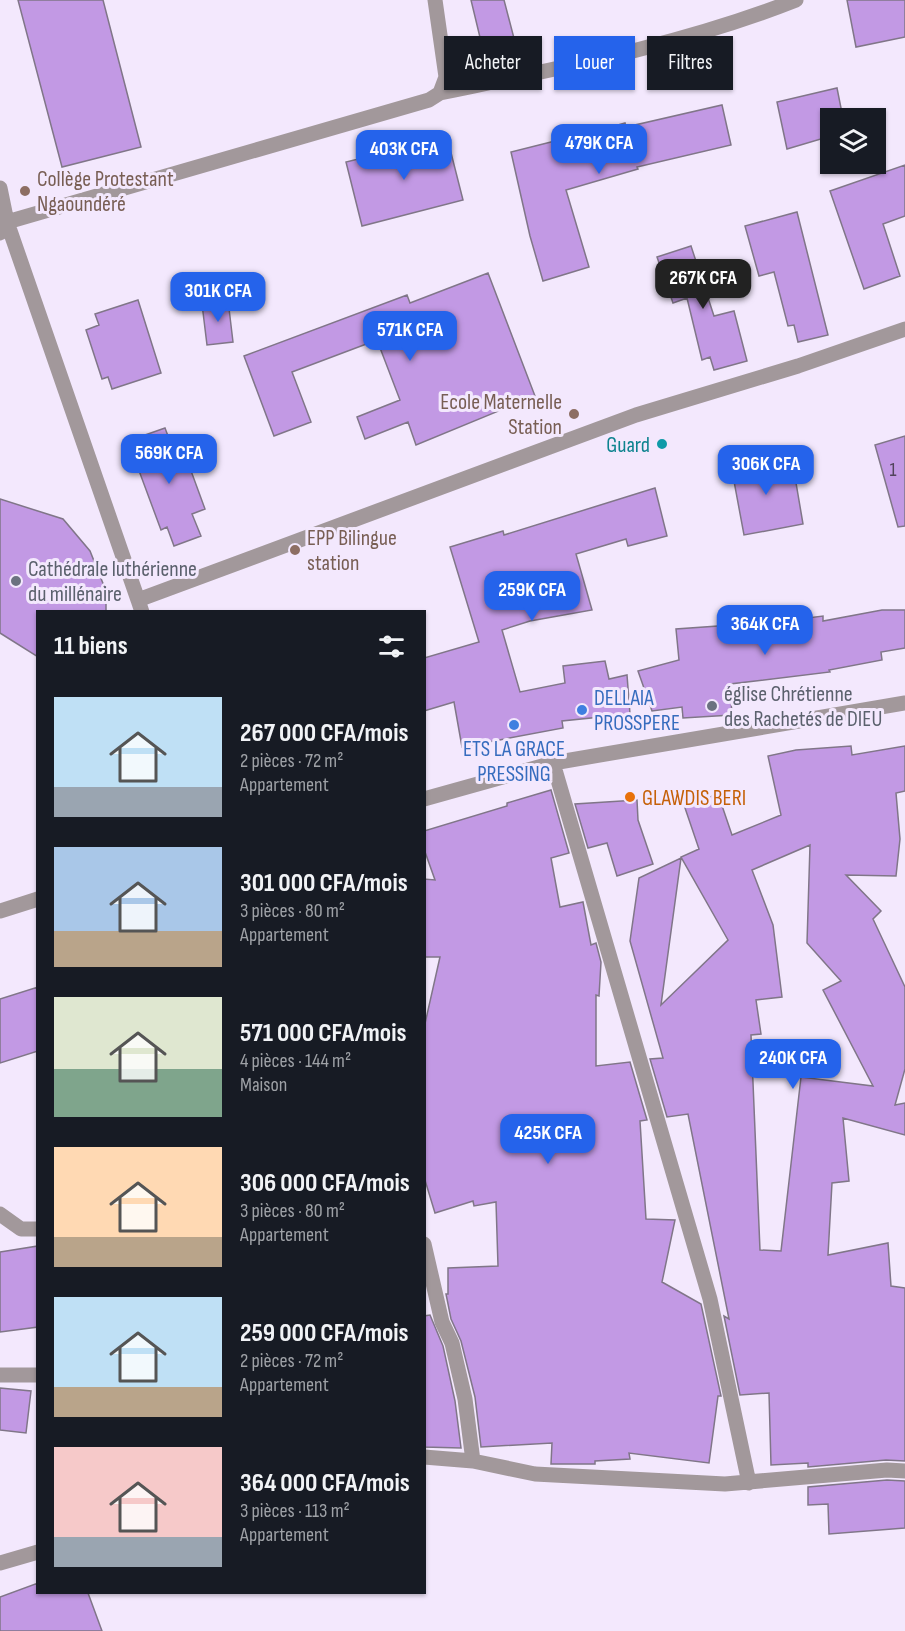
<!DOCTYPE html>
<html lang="fr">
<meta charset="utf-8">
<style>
body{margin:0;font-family:"Sofia Sans Condensed",sans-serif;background:#242831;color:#f1f3f6;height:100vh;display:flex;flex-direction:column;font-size:22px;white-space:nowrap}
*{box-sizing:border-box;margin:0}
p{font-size:20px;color:#9ea1a6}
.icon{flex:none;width:33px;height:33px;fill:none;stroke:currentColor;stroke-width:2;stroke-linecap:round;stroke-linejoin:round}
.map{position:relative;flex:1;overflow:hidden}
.sheet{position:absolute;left:36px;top:610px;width:390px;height:984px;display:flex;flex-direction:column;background:#171b24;border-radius:0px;box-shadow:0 2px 4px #0004}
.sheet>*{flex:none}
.guide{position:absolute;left:444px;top:36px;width:370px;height:54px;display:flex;gap:12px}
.buttons{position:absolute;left:820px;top:108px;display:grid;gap:12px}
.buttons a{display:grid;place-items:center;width:66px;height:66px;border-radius:0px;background:#171b24;box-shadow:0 2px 4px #0004;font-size:30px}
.price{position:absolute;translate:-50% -51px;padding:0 14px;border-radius:12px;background:#2563eb;color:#fff;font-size:20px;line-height:39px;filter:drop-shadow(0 2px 3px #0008)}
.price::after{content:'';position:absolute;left:50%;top:36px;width:18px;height:14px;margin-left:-9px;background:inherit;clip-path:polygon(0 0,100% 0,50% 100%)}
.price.current{background:#222;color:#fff}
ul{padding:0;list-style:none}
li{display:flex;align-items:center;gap:18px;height:150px;padding:0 18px}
li span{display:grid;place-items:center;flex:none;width:168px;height:120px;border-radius:0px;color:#555}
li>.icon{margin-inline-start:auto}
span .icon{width:72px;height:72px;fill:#fffc;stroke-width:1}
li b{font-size:26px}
h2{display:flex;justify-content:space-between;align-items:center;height:72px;padding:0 18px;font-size:26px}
.chip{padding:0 21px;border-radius:0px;background:#171b24;box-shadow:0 2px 4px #0004;font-size:21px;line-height:54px}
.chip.current{background:#2563eb;color:#fff}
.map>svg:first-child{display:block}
.building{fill:#c299e4;stroke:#807688;stroke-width:1.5;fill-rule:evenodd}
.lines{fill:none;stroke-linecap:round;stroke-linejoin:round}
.minor{stroke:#a2989b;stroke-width:15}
.education-dot{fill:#8d6e63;stroke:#f3e8fd;stroke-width:2}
.culture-dot{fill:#0f9aa8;stroke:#f3e8fd;stroke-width:2}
.worship-dot{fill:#6b7280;stroke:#f3e8fd;stroke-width:2}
.shop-dot{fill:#3f7fe0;stroke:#f3e8fd;stroke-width:2}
.food-dot{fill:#e8710a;stroke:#f3e8fd;stroke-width:2}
.labels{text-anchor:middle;stroke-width:6;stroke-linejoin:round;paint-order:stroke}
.number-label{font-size:20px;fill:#51445c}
.education-label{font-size:22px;fill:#785e54;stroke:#f3e8fd;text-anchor:start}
.culture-label{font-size:22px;fill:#0d838f;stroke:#f3e8fd;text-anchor:end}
.worship-label{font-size:22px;fill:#5b616d;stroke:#f3e8fd;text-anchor:start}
.shop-label{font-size:22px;fill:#366cbe;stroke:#f3e8fd;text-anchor:start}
.food-label{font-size:22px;fill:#c56008;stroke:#f3e8fd;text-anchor:start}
</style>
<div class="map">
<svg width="905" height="1631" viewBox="0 0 905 1631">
<rect width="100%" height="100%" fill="#f3e8fd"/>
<path class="building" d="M18,0h85l38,147 -79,20z
M471,0h33l12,46 -32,8z
M847,0h58v37l-49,10z
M837,88l6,30h-12v18l-44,13 -10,-47z
M722,105l9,40 -94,22 1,2 -72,21 23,77 -46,14 -13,-45 -19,-84 44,-11v2l70,-20 1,4z
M447,137l16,63 -101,26 -16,-64z
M905,165v51l-22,8 17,52 -36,13 -34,-98z
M797,212l31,123 -30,7 -4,-17 -6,1 -14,-54 -15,4 -14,-50z
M691,246l23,70 20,-5 13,50 -33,9 -4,-13 -8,3 -15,-62 -14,5 -16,-46z
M488,273l47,123 -119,49 -8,-23 -43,17 -8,-22 43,-17 -23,-60 -85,32 19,50 -37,14 -30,-80 163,-61 3,8z
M138,300l23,73 -49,16 -4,-12 -6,2 -16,-49 13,-5 -4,-11z
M228,300l5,42 -26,3 -5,-41z
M165,428l9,24 9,-3 22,60 -13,5 9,22 -27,10 -7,-19 -6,3 -33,-89z
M905,436v90l-7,1 -23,-82z
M776,457l3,16 15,-2 9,53 -59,11 -13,-70z
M655,488l12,48 -39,10 -2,-7 -50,15 16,56 -62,11 -28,9 18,62 45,-9 -2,-17 42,-5 4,18 18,-4 3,39 -68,7 1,7 -101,19 -8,-45 -30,9v-53l55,-16 -29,-95 53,-16 1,4z
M0,499l63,20 27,32 16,40v21h-68v45l-38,-24z
M882,610h23v38l-24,4 1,8 -53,10 1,2 -100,12 2,31 -49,3 -1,-11 -30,4 -14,-40 41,-11 -3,-31 56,-4v-9l28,-1v9l63,-8v5z
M851,746l1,9 53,-9v45l-9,2 4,46 -4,37 -50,-1 35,36 -8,8 32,68v82l-10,36 10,-2v32l-62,-17 6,63 -17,2 -4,72 60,-12 3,43 14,2v173l-19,-1 -78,7v-4l-37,2 -2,-72 -29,2 -16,-79 5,3 -41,-205 -21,3 -17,-58 13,-1 -33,-117 9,-63 42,-20 -20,147 67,-65 -47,-83 18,-8 -15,-44 34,-11 14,41 49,-20 -13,-59 28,-6zM810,845l-3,98 34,38 -18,9 50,96 -72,-9 -20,174 -21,-1 -9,-215 10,-1 -5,-34 26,-3 -9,-72 -21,-55z
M551,790l18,63 -18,5 9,49 23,-5 8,43 5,-2 5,19 -2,34 -3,-1v71l34,-4 17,58 -7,1 6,98 29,1 -13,62 39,22 20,92h-3l-9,67 -80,-10 1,6 -35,2v3h-44l1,-21 -71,4 -6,-50 -14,-56 -10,-22 -5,-25h2v-26l50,-2 -2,-64 -22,4 -1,-5 -38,12 -11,-36v-149l16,-71h-16v-78l11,1 -11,-31v-18l83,-25v-3z
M637,800l1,20 15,44 -36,12 -10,-33 -19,5 -13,-44z
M38,987v64l-38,12v-64z
M38,1246v81l-38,5v-80z
M430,1315l13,31 12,55 6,47 -37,-1v-131z
M0,1388l31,3 -5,42 -26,-3z
M887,1480l18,1v47l-76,6 -1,-30 -20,1v-18z
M38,1583v10h50l14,38h-102v-34z"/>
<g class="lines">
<path class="minor" d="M440,93c120,-25 242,-48 356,-93
M0,188l7,34 -7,11
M138,600l-131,-378 422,-122 11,-7 6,-16 -11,-77
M142,612l-4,-12 498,-185 162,-49 107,-37
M553,763l157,536 39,184
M424,799l129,-36 352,-60
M0,911l38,-12
M0,1214l21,15h17
M424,1244l18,78 10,21 13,56 8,62
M0,1375h38
M424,1457l49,4 62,13 190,10 162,-14 18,1
M0,1563l38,-11"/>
</g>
<g class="education-dot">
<circle cx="25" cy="191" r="6"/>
<circle cx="574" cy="414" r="6"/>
<circle cx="295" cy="550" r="6"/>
</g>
<circle class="culture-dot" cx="662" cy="444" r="6"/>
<g class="worship-dot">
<circle cx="16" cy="581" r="6"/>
<circle cx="712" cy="706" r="6"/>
</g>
<g class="shop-dot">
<circle cx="582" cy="710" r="6"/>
<circle cx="514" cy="725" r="6"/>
</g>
<circle class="food-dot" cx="630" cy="797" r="6"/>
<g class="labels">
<g class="number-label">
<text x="893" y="476">1</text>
</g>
<g class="education-label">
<text x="37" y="186">Collège Protestant<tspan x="37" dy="25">Ngaoundéré</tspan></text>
<text x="562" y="409" text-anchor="end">Ecole Maternelle<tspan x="562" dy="25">Station</tspan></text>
<text x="307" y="545">EPP Bilingue<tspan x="307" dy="25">station</tspan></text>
</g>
<g class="culture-label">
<text x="650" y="452">Guard</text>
</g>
<g class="worship-label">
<text x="28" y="576">Cathédrale luthérienne<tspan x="28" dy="25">du millénaire</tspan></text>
<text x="724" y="701">église Chrétienne<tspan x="724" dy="25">des Rachetés de DIEU</tspan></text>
</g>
<g class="shop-label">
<text x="594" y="705">DELLAIA<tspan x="594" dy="25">PROSSPERE</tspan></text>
<text x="514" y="756" text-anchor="middle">ETS LA GRACE<tspan x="514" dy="25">PRESSING</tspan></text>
</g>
<g class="food-label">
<text x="642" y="805">GLAWDIS BERI</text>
</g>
</g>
</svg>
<div class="buttons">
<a><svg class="icon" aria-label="layers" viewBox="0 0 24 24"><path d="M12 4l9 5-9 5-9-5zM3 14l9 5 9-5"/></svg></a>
</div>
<b class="price" style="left:599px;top:175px">479K CFA</b>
<b class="price" style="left:404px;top:181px">403K CFA</b>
<b class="price current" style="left:703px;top:310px">267K CFA</b>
<b class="price" style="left:218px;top:323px">301K CFA</b>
<b class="price" style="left:410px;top:362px">571K CFA</b>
<b class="price" style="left:169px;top:485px">569K CFA</b>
<b class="price" style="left:766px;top:496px">306K CFA</b>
<b class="price" style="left:532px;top:622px">259K CFA</b>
<b class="price" style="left:765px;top:656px">364K CFA</b>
<b class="price" style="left:793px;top:1090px">240K CFA</b>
<b class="price" style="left:548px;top:1165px">425K CFA</b>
<div class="guide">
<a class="chip">Acheter</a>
<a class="chip current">Louer</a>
<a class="chip">Filtres</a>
</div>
<section class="sheet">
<h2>11 biens<svg class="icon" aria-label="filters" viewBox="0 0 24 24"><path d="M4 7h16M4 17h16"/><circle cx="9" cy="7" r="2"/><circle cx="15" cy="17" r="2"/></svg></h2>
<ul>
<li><span style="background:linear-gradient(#bfe0f5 75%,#9aa5b1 0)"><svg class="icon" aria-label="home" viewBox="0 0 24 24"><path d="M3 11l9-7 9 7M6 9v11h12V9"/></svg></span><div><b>267 000 CFA/mois</b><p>2 pièces · 72 m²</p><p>Appartement</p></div></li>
<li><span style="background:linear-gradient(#a9c7e8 70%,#b9a48a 0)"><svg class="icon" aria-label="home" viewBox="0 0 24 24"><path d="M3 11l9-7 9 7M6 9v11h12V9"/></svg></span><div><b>301 000 CFA/mois</b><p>3 pièces · 80 m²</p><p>Appartement</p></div></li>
<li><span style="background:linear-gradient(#dfe7d0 60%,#7fa58c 0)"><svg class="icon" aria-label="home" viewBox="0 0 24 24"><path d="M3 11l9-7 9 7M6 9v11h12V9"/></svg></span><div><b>571 000 CFA/mois</b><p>4 pièces · 144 m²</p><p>Maison</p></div></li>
<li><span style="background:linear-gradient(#ffd9b3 75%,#b9a48a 0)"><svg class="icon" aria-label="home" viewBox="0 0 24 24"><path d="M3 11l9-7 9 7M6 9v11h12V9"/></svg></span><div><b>306 000 CFA/mois</b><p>3 pièces · 80 m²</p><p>Appartement</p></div></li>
<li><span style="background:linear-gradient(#bfe0f5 75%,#b9a48a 0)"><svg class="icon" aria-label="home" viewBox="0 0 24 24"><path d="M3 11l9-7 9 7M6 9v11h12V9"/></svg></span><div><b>259 000 CFA/mois</b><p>2 pièces · 72 m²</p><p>Appartement</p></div></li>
<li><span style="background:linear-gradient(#f6c9c9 75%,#9aa5b1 0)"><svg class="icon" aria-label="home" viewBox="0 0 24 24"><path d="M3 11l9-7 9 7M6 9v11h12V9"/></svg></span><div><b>364 000 CFA/mois</b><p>3 pièces · 113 m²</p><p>Appartement</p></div></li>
</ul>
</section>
</div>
